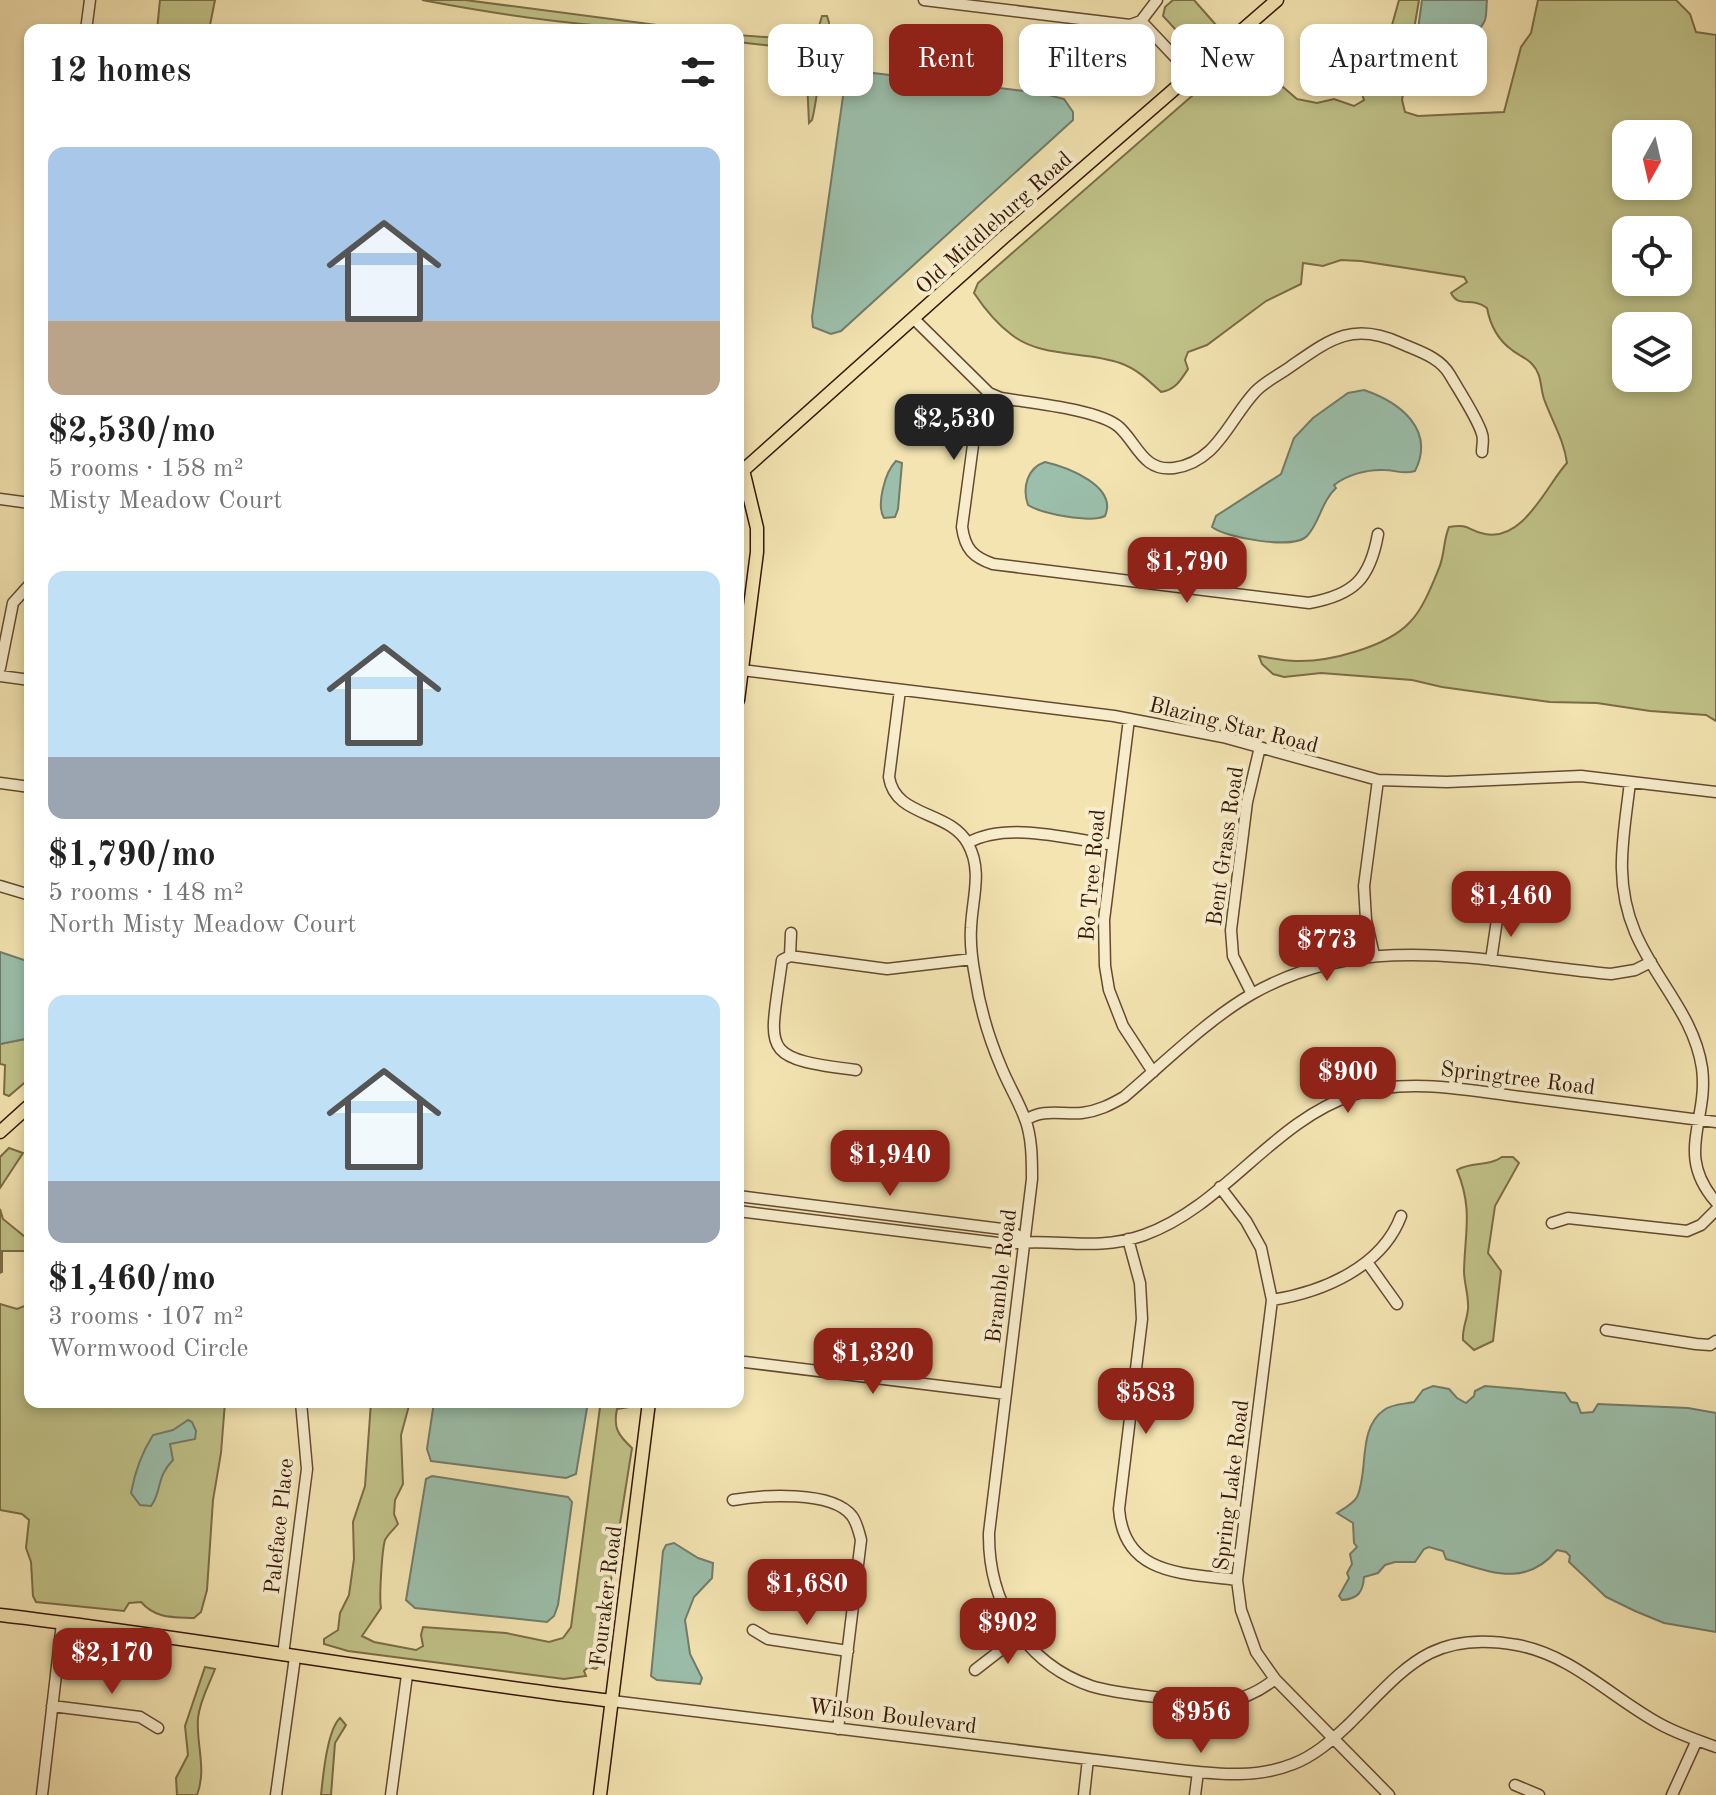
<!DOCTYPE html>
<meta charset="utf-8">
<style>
body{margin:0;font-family:"Old Standard TT",serif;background:#f6f6f6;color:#222;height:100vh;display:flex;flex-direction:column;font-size:30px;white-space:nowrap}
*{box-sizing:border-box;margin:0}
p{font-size:26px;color:#767676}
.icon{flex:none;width:44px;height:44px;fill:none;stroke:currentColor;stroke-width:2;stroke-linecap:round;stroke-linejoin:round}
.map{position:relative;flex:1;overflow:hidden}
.drawer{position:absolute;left:24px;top:24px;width:720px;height:1384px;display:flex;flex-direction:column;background:#fff;border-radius:16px;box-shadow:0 4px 12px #0003}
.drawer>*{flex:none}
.top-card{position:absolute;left:768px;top:24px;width:760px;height:72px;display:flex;gap:16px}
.needle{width:52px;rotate:188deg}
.fabs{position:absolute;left:1612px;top:120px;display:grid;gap:16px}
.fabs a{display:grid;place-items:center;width:80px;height:80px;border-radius:16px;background:#fff;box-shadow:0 4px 12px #0003;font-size:40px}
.price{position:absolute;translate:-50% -68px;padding:0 18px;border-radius:16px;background:#8f2418;color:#fff;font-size:26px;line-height:52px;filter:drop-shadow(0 2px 4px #0008)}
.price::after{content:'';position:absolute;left:50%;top:48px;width:24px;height:18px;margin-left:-12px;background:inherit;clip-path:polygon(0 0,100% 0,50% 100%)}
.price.current{background:#222;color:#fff}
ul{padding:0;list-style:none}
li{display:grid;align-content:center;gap:16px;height:424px;padding:0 24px}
li span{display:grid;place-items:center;height:248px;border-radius:16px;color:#555}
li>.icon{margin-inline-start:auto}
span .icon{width:144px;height:144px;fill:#fffc;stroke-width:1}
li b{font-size:34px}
h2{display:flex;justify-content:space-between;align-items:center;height:96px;padding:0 24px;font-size:34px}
.tag{padding:0 28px;border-radius:16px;background:#fff;box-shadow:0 4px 12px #0003;font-size:28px;line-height:72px}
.tag.current{background:#8f2418;color:#fff}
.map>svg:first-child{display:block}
.green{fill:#c0c288;stroke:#7b6c47;stroke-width:2;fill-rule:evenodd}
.water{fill:#9bbfab;stroke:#737b69;stroke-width:2}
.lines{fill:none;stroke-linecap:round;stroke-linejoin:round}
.minor-casing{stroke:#654a31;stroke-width:13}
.major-casing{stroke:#361606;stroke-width:15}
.minor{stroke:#f7edcc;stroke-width:10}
.major{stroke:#f3e4b1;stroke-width:12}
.labels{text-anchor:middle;stroke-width:8;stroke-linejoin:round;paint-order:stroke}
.street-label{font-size:22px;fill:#361606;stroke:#f7edcc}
</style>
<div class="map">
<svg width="1716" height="1795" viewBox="0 0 1716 1795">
<rect width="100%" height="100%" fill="#f3e4b1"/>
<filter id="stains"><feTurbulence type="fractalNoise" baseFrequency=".0025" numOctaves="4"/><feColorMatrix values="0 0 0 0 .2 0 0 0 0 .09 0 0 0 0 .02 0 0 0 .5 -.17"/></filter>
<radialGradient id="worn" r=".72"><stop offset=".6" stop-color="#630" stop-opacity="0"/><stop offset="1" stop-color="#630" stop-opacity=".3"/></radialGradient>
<path class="green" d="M160,0h55l-6,30h-52z
M422,0h43l230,30c-91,0 -184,-13 -273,-30z
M1173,0h21l22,25 -22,18h-6l-25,-27 2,-9z
M1399,0h20l-17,100 3,12 13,4 86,-4 17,-65 10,-14 7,-33h138l14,14 6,18 20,3v686l-10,-6 -56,-4 -53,-8 -47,-1 -108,-15 -30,-7 -91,-7 -37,4 -11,-3 -11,-10 -3,-8c12,2 25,5 37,5 33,1 91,-14 114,-39 13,-13 22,-37 29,-54 6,-14 4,-27 10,-41 21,-4 19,4 36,7 39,8 62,-50 82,-71 -3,-23 -15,-42 -23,-64 -4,-12 -2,-25 -12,-35 -5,-6 -14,-9 -20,-14 -14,-10 -22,-26 -25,-42 -16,-12 -28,1 -36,-15l16,-11 -3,-5 -103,-16 -20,-1 -18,6 -20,-3 -2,21 -35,17 -59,44 -19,7 -3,8 3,9c-7,11 -13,21 -27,23 -13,-12 -24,-23 -41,-29 -34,-12 -79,-5 -108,-28 -15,-11 -28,-27 -38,-42l4,-10 223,-195 45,4 37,-5 14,12 20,4 17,-4 20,7 10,-6 -6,-18 9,-5 12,6 6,-2 5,-24 -3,-14zM1626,134h52v52h-52zM1626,230h52v52h-52zM1626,326h52v52h-52z
M822,16h5c8,19 -4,38 -7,58 -3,15 -4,31 -8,46l-3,3 -2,-43 3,-23 -9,-8 -63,-7v-7l65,5 16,-14z
M30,1038v40l-21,18 -5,-2 1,-29 -5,-1v-20z
M9,1148l14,5 -23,35v-31z
M1502,1157h11l6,6 -24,43 -7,47 13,18 -8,70 -19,9 -11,-10c-1,-11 4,-20 5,-31 1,-13 -4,-26 -4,-38 1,-40 9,-62 -7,-101 15,-9 31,-3 45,-13z
M0,1209l3,10 27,22v10h-28v21l-2,1z
M0,1304l17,5 13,-5v98h195l-4,51 -8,47 -6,90 -6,22 -7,6c-21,-1 -38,1 -53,-16l-12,1 -5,8 -88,-9 -3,-6 -2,-34 -5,-14 3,-28 -7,-6 -22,-4z
M371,1402h39l-9,33 2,49 -8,16 -1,14 4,10c-4,5 -10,10 -13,16 -3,10 -6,57 -4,68l-19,28 12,6 42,8 7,-4 -2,-11 2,-8 83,6 43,9 14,-4 8,-11 29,-220 11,-5h22l-4,5 -12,2c-4,19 1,26 15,39l-25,157 -6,58 -5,6 -8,-2 -4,4 2,5 -22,3 -216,-28 -24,-7v-5l14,-9 2,-17 9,-18 5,-36 -1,-37 12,-36z
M205,1667l10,2c-6,16 -15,31 -17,49 -2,26 9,51 -1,77h-20l-1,-17 12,-23 -3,-29z
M340,1718l6,7 -11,18 -4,52h-10c2,-18 6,-65 19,-77z"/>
<path class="water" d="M1422,0h65c-1,6 0,14 -2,20 -7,19 -49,34 -67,37l-3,-6z
M873,73l168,20 23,6 9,13v8l-232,211 -10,3 -18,-7 -1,-10 33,-235 6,-8z
M1364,390c35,12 72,39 51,81 -12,4 -19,-1 -31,-1 -17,-1 -37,5 -50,15l2,3c-15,14 -16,34 -29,48 -13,14 -81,2 -95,-9l4,-11 65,-42 13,-36 19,-20 35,-25z
M896,461l6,2 -4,46 -3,8 -11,1c-8,-13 1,-46 12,-57z
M1045,462c22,5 73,24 60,54 -14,7 -63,-2 -77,-11 -6,-17 -1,-37 17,-43z
M0,952l30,10v76l-30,6z
M1433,1386l16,3 8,9 9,5 8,-7 1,-5 10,-5 80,7 6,9 6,1 4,10 12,-1 5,-8 90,4 28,5v219l-52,-9 -29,-12 -29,-14 -37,-35 1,-6 -4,-4 -9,-2c-33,40 -70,20 -111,9l-3,-8 -14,-4 -5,2 -9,13h-20l-10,3 -7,8 -14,4c-1,15 -6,22 -22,23l-3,-4 10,-18 -2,-5 5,-9 -2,-10 7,-7 -3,-4 -1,-20 -16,-10c6,-4 16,-9 20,-16 12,-26 0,-68 27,-87 7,-6 21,-6 30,-8l9,-12z
M434,1402h154l-12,72 -10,4 -135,-17 -4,-12z
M188,1420l4,2 4,9 -1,8 -25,5 3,16c-17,17 -11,31 -22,46l-11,-1 -9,-12c4,-22 10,-39 22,-58l20,-5z
M432,1476l136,21 4,5 -14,103 -4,11 -7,6 -132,-14 -9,-8 20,-121z
M674,1543l24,15 15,5 -1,15 -18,19 -9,23 5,34 12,24 -2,6 -43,-4 -6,-4 12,-125 3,-6z"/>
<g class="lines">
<defs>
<path id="minor" d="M924,0l206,25 11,-4
M1141,21l50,53
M1141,21l16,-21
M86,30l4,-30
M914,319l75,74 12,5c29,5 97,11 118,29 18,16 24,45 55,41 43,-6 55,-48 81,-76 9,-10 24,-17 35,-25 39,-27 62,-46 110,-24 18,8 40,14 50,32 8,14 28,44 32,59 2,5 0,12 0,18
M989,393l-12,22 -15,112c3,22 11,30 31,37l316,39c45,-8 61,-24 69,-69
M0,499l30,4
M0,668l13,-65 17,-19
M742,670l372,46 109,21 155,43 69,2 134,-6 135,16
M0,676l30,4
M900,690l-11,87c6,41 61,33 79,67 15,27 4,55 3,84 -1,16 1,32 4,48 5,33 14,63 27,93 7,17 17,33 23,50 7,18 7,41 7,60l-43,354c-1,68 35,130 102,153 23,7 48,9 73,12 44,5 74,11 111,-19
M1129,719l-25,201 1,46 4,24 14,36 30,46
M1630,782c-6,53 -17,98 5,150 20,48 59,83 67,136 7,53 -28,86 14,134
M0,783l30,4
M968,843c39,-22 101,-4 145,2
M0,886l30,9
M1374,955l-8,-35 -2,-34 14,-106
M790,956l97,13 85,-10
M790,956l-8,4c-12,91 -25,98 74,110
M790,956l1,-23
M1491,960l7,-47
M1252,994l-19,-38 -2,-26 16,-128 13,-55
M1026,1120c17,-12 37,-5 56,-7 16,-2 28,-8 42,-16 39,-33 84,-78 128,-103 116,-66 236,-31 359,-20l24,-4 16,-8
M1220,1187l26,34 15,27 11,52 -35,280 4,30 15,42 19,27 114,116
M738,1196l272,34 15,11
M738,1211l268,33c49,-7 87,9 138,-9 81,-29 128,-114 211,-141 55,-17 118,-3 174,4 63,8 125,16 187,24
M1552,1223l16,-5 119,13 14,-6 15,-15
M1128,1239l12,44 2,36 -23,190c5,68 67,64 118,71
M1367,1262l30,42
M1272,1300c51,-8 110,-33 129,-84
M1606,1330l90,14 14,1 6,-4
M745,1362l261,32
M733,1500c29,-5 99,-10 119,16 5,7 7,16 9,24l-23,189
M753,1630l15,9 80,12
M283,1655l24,-186 -6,-67
M975,1670l44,-34
M612,1701l567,69c39,4 76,9 114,-6 21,-8 38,-23 54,-38 57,-56 82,-97 170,-81 55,10 95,53 143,79 18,10 37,16 56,23
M52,1706l88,11 18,11
M1515,1785l24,10
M42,1795l20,-172
M276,1795l19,-138
M391,1795l16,-120
M1084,1795l4,-36
M1195,1795l3,-23
M1672,1795l25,-55"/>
<path id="major" d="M738,475l266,-238 273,-237
M738,700l19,-148v-24l-14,-58
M0,1132l30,-27
M0,1615c205,24 407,61 612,86
M600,1795l49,-393"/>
</defs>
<use href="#minor" class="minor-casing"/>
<use href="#major" class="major-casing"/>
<use href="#minor" class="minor"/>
<use href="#major" class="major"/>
</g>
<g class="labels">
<g class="street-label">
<text transform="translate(993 222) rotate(-42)" y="8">Old Middleburg Road</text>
<text transform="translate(1234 724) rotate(14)" y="8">Blazing Star Road</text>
<text transform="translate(1224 846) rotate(-82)" y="8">Bent Grass Road</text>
<text transform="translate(1091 875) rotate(-85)" y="8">Bo Tree Road</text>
<text transform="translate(1518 1077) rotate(7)" y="8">Springtree Road</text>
<text transform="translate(1000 1276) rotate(-83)" y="8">Bramble Road</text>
<text transform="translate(1230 1485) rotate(-83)" y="8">Spring Lake Road</text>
<text transform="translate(278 1526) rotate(-84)" y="8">Paleface Place</text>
<text transform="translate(605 1596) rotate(-83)" y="8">Fouraker Road</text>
<text transform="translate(893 1715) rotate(7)" y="8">Wilson Boulevard</text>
</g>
</g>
<rect width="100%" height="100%" filter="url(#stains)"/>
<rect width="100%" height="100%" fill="url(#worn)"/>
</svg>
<div class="fabs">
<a><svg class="needle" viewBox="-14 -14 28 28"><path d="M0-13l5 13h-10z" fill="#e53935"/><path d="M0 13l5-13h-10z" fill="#767676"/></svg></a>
<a><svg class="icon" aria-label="locate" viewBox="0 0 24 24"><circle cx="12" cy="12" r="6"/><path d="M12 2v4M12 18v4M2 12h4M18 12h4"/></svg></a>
<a><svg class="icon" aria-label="layers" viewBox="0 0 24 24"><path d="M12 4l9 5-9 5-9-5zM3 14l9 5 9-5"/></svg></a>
</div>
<b class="price current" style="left:954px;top:462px">$2,530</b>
<b class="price" style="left:1187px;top:605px">$1,790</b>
<b class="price" style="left:1511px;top:939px">$1,460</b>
<b class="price" style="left:1327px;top:983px">$773</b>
<b class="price" style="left:1348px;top:1115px">$900</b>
<b class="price" style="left:890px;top:1198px">$1,940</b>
<b class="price" style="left:873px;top:1396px">$1,320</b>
<b class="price" style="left:1146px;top:1436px">$583</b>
<b class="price" style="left:807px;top:1627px">$1,680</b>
<b class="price" style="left:1008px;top:1666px">$902</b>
<b class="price" style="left:112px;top:1696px">$2,170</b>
<b class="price" style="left:1201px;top:1755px">$956</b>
<div class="top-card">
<a class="tag">Buy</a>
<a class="tag current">Rent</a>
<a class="tag">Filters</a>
<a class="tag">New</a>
<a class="tag">Apartment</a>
</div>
<section class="drawer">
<h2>12 homes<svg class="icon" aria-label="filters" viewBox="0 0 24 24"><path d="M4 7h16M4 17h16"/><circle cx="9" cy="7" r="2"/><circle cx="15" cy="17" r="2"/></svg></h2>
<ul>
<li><span style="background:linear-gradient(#a9c7e8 70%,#b9a48a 0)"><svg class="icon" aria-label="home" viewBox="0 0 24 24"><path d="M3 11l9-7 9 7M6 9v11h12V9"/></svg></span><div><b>$2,530/mo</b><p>5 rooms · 158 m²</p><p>Misty Meadow Court</p></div></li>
<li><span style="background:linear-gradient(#bfe0f5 75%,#9aa5b1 0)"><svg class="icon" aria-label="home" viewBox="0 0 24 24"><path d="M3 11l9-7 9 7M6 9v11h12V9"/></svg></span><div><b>$1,790/mo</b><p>5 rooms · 148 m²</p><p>North Misty Meadow Court</p></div></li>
<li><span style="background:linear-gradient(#bfe0f5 75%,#9aa5b1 0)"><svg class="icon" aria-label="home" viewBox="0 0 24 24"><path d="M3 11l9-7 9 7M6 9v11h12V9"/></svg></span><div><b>$1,460/mo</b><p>3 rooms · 107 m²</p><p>Wormwood Circle</p></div></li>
</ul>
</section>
</div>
